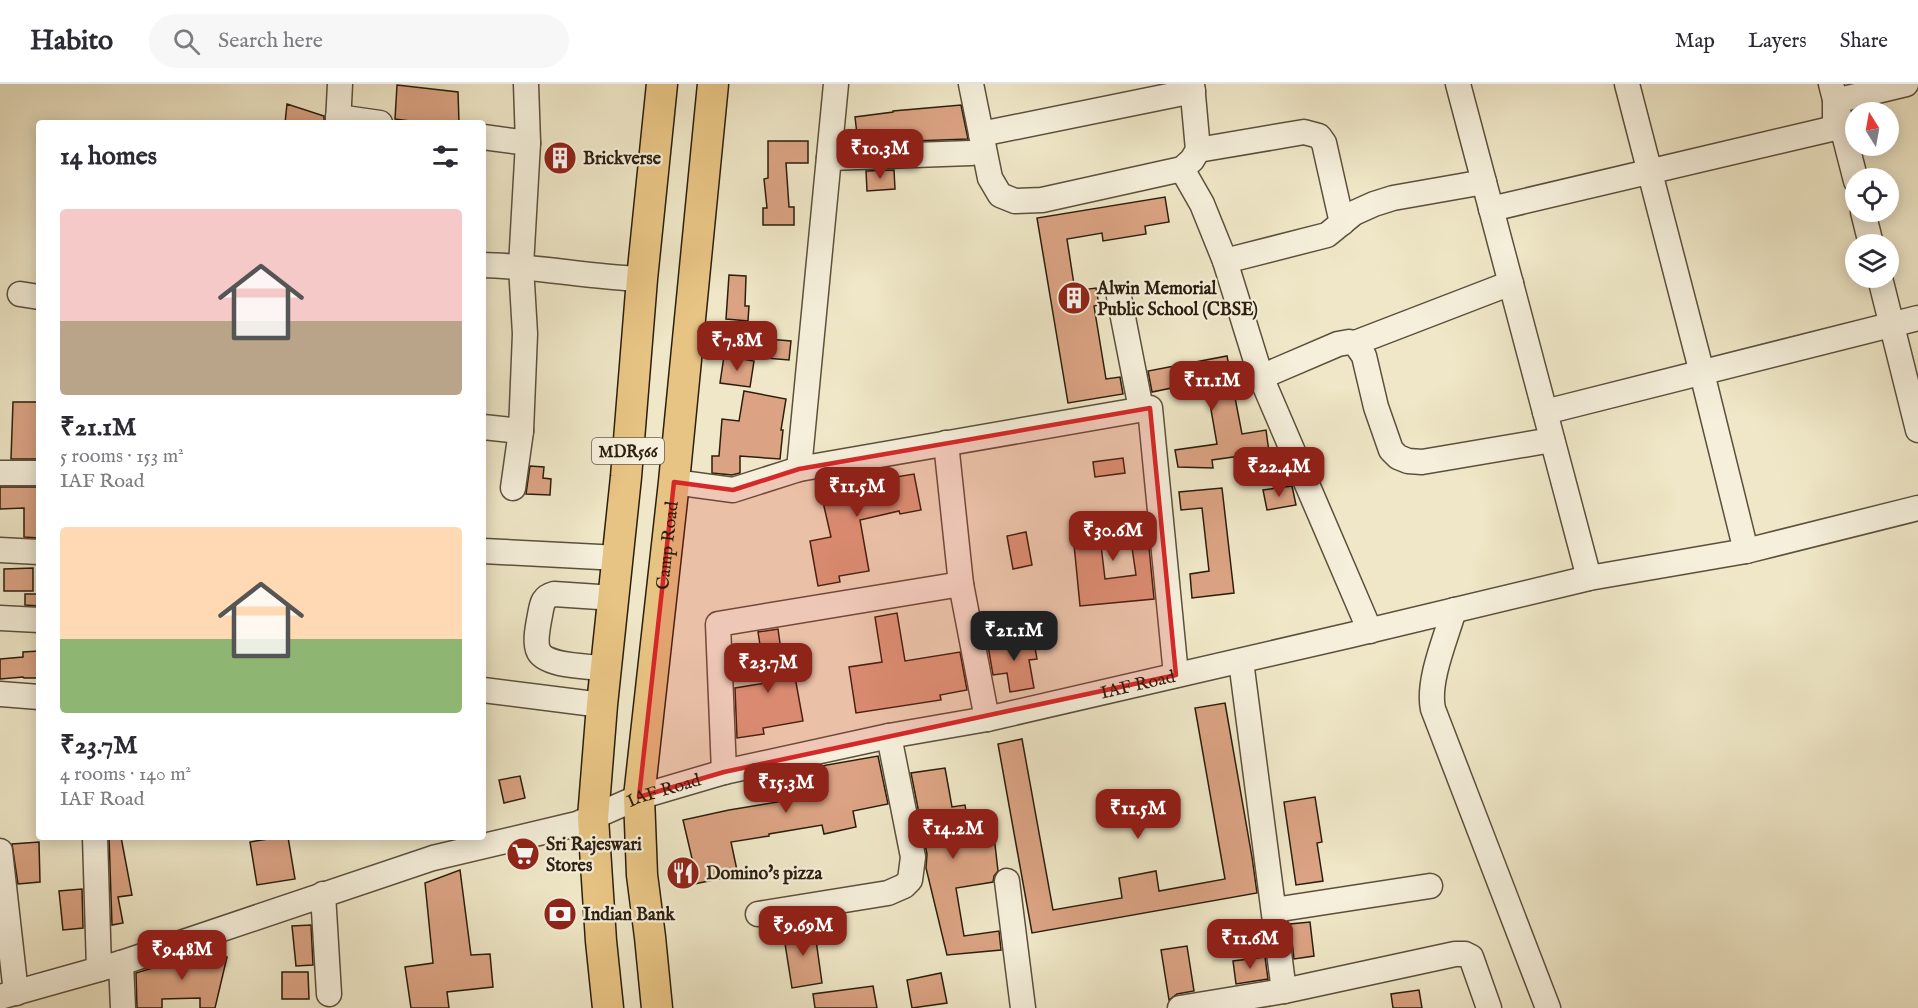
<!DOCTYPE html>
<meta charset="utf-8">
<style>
body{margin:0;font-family:"IM FELL English",serif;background:#f7f7f7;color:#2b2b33;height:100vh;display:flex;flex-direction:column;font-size:22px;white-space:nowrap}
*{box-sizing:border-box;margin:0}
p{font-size:20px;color:#7c7c81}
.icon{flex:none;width:33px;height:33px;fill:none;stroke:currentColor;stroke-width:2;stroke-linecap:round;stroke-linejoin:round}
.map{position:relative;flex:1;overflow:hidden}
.drawer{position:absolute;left:36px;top:36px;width:450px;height:720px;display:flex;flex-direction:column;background:#fff;border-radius:6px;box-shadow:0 3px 15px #0003}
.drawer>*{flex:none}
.needle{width:39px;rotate:349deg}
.controls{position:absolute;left:1845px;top:18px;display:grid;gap:12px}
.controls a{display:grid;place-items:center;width:54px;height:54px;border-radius:50%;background:#fff;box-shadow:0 3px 15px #0003;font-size:30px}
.price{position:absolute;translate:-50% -51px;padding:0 14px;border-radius:12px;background:#8f2418;color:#fff;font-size:20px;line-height:39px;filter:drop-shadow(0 2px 3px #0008)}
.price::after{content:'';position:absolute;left:50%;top:36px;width:18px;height:14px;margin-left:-9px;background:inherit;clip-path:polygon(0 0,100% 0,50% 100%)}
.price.selected{background:#222;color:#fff}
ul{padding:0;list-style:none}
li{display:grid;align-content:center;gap:12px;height:318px;padding:0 24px}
li span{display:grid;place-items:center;height:186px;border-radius:6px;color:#555}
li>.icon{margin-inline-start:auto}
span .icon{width:108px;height:108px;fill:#fffc;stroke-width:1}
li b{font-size:26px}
h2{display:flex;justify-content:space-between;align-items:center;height:72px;padding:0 24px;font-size:26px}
header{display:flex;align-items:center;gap:36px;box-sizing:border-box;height:84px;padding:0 30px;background:#fff;border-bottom:2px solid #e1e1e2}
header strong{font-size:28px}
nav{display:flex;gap:33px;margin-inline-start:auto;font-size:21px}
.search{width:420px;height:54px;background:#f7f7f7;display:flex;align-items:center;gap:15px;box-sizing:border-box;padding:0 21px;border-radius:33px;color:#7c7c81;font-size:22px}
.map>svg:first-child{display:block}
.building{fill:#dba383;stroke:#2b1e0d;stroke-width:1.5;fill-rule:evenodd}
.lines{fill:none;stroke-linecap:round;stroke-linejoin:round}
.minor-casing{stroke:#5c503c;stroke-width:27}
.major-casing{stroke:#2b1e0d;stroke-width:33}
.minor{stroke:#f5efdb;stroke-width:24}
.major{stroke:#e8c484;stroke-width:30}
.marked{fill:#d62828;fill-opacity:0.2;stroke:#d62828;stroke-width:4.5;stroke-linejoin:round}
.labels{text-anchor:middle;stroke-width:4.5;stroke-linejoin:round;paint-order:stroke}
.shield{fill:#f5efdb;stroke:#685d4b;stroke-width:1.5}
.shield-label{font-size:16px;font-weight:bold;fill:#2b1e0d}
.poi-label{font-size:18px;font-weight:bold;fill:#2b1e0d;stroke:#f5efdb;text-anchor:start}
.street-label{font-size:18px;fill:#2b1e0d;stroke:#f5efdb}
</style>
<header>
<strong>Habito</strong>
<div class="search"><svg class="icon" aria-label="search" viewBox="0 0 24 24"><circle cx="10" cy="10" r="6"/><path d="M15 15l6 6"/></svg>Search here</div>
<nav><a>Map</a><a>Layers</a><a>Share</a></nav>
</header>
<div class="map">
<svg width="1918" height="924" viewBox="0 0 1918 924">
<rect width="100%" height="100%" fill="#efe7c7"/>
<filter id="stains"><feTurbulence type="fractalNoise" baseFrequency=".00333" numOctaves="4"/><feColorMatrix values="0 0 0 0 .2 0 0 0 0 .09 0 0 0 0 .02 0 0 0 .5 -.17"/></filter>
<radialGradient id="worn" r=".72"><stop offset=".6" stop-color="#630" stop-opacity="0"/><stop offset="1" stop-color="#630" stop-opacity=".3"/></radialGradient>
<path class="building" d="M397,1l61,7 1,31h-34l-30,-4z
M287,20l37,12v7h-39z
M961,21l7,34 -110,4 -3,-26 38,-5v-1z
M768,57h40v22h-22l3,44h5v18h-31v-17h4l-3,-29 4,-1z
M568,61l-1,25 -16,-1 1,-22z
M894,86l1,19 -28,2 -1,-20z
M1165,113l4,25 -24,4 1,8 -43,7 -1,-8 -35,6 8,52 21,-3 3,17 -5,1 12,73 14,-2 3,17 -55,9 -31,-185z
M729,191l17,1 -1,30h4l-1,15 -22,-2z
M755,254l36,3 -2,19 -36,-3z
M724,272l30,5 -4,26 -30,-4z
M1227,272l15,78 24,-4 3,22 -57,8 1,8 -35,-1 -3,-17 42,-6 -11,-63 -54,11 -4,-21z
M744,307l42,8 -5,31h2l-3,29 -40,-3v17l-8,2 -20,-2v-17h7l3,-37 17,2z
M13,318h26v57h-28z
M1123,374l2,15 -30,4 -2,-15z
M530,382l14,1 -1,11 8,1 -1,16 -24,-1z
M888,384l2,10 24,-4 7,36 -21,4 -1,-3 -39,9 9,51 -30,5 1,6 -22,4 -8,-45 21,-4 -13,-57z
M1292,402l4,19 -29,5 -4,-20z
M0,403h39v51l-15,-1v-29l-24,1z
M1222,404l12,105 -42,5 -2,-24 19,-3 -7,-63 -21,2 -2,-18z
M1146,433l8,82 -74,7 -8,-82zM1131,457l5,34 -31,4 -4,-34z
M1026,448l6,33 -19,4 -6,-33z
M33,484v23h-29v-22z
M25,510h14v12l-14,-1z
M897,529l8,48 55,-9 7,38 -27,5 1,5 -85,13 -7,-46 33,-5 -7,-45z
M778,545l7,50 10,-2 8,44 -40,7 1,6 -27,4 -2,-50 31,-5 -8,-51z
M1033,552l4,23 -8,1 5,28 -24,4 -3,-19 -14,2 -5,-29h3l-1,-2z
M39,567v27h-15l-1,-1 -23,2v-20l23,-2v-5z
M1225,619l27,154 5,36 -225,40 -34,-189 24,-5 31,171 69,-12 -3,-20 37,-7 3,20 66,-12 -30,-171z
M878,672l10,48 -35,7 3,16 -32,7 -2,-9 -53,9v2l-38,6 7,33 -44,9 -4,-16 4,-1 -11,-47 46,-10 49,-8 -4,-22 38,-6 -2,-6z
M945,684l7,39 13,-2 5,34 24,-3 4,35 -4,5 -1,6 -37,6 8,48 35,-5 2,19 -54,5 -21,-87 1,-14 -16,-81z
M520,692l5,22 -21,5 -5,-23z
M1315,713l7,45 -5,1 6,38 -27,4 -12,-83z
M109,753h12l11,58 -14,2 5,26 -11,2z
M281,753h7l7,42 -38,6 -7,-43z
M39,758l1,40 -22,2 -6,-40z
M460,786l11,85 19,-1 3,33 -46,5 2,16h-38l-6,-41 28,-4 -8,-80z
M82,805l1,39 -20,2 -4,-39z
M1310,838l4,34 -20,3 -4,-35z
M311,841l2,40 -17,1 -4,-40z
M814,842l8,57 -30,5 -9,-57z
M1187,862l7,45 -17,3 -8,6 -8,-50z
M205,868l22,5 -12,51h-15v-10l-38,1v9h-25l-1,-35z
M1265,873l3,22 -32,5 -3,-23z
M282,888h26l1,27h-27z
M941,889l6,30 -35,5 -5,-28z
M873,902l4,22h-62l-2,-14z
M1419,906l3,18h-29l-2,-14z"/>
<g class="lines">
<defs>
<g id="minor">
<path d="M971,0l19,94 10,17 15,6 27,-1 140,-31 10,-9 6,-10 -6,-66"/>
<path d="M1458,0l131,494"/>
<path d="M1627,0l75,289 44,178"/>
<path d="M1831,0l25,97"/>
<path d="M338,33l42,6"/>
<path d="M338,39l2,-39"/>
<path d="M981,50l212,-43"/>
<path d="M483,53l45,6"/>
<path d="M1198,66l106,-18 15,4 5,7 18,80"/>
<path d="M829,74l142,-5"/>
<path d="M1182,85l20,35 23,57 36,116 109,254"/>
<path d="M1491,125l344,-81v-27l71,-17"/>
<path d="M1863,128l8,32"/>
<path d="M1225,177l102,-26 27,-22 20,-9 19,-6 91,-16"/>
<path d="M483,181c53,1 106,12 159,14"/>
<path d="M1880,194l38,152"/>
<path d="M20,210l19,3"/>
<path d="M1119,213l22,112"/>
<path d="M1355,259l156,-60"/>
<path d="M1261,293l77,-33 11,-2 6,1 9,13 12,51 15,43 7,7 10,4 14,1 130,-22"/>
<path d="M1545,328l373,-94"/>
<path d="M483,343l38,4 4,-97 -4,-68 7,-123 -2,-59"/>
<path d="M946,359l15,141 26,135"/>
<path d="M799,385l37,-385"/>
<path d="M0,389h39"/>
<path d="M674,398l59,8 66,-21 351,-61 26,267"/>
<path d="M513,404l8,-57"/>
<path d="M0,466l39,2"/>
<path d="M483,467l136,7"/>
<path d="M1454,526c-8,28 -27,71 -21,99l115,299"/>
<path d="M0,534l39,2"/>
<path d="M1241,577l43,330"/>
<path d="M606,584c-15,-1 -59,-2 -67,-16 -5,-9 -1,-26 1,-37 2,-10 2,-18 14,-21l60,4"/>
<path d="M483,606l119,15"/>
<path d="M0,610l39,3"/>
<path d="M724,688l-6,-148 243,-40"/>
<path d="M95,753l4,132"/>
<path d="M0,767l16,142"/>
<path d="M1007,797l16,127"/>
<path d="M323,810l6,100"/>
<path d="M1274,826l156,-24"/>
<path d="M758,830l130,-21 16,-7 6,-6 3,-23 -24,-121"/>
<path d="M121,879l2,45"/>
<path id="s1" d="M0,913l121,-34 312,-105 144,-34 62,-27 85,-25 165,-36 98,-17 364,-84 238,-57 157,-27 172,-43"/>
<path d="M1180,924l104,-17 171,-37h10l6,3 18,51"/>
</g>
<g id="major">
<path d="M608,924l-7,-67 -8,-123 9,-113 24,-228 16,-198 20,-195"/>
<path id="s2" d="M657,924l-7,-71 -8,-62 -3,-78 35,-315 39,-398"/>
</g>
</defs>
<use href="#minor" class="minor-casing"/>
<use href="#major" class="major-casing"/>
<use href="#minor" class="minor"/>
<use href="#major" class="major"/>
</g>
<path class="marked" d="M1150,324l26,267 -452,97 -85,25 35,-315 59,8 66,-21z"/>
<defs>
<symbol id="building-disc" viewBox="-11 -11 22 22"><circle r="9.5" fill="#8f2418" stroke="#f5efdb"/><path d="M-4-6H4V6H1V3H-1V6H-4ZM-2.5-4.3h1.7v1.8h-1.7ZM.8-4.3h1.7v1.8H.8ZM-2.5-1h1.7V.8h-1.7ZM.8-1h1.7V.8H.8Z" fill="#fff"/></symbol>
<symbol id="supermarket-disc" viewBox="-11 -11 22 22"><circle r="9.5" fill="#8f2418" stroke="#f5efdb"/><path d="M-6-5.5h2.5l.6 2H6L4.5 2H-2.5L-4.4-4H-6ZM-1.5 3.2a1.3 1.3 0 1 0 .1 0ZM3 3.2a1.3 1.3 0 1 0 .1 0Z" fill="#fff"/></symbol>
<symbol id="restaurant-disc" viewBox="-11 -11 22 22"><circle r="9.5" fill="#8f2418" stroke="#f5efdb"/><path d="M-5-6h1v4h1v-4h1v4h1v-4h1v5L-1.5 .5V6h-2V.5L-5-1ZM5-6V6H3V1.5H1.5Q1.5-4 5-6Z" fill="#fff"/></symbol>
<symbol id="bank-disc" viewBox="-11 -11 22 22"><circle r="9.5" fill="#8f2418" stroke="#f5efdb"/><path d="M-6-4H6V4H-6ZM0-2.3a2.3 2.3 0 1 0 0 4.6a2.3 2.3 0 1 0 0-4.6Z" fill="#fff"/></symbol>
</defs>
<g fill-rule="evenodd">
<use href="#building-disc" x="541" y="55" width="38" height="38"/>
<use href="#building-disc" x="1055" y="195" width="38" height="38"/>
<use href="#supermarket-disc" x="504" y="751" width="38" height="38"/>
<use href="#restaurant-disc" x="664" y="770" width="38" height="38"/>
<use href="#bank-disc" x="541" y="811" width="38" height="38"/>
</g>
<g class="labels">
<rect class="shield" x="592" y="354" width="72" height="26" rx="4.5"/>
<g class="shield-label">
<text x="628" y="373">MDR566</text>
</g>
<g class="poi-label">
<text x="583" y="80">Brickverse</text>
<text x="1097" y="210">Alwin Memorial<tspan x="1097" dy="21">Public School (CBSE)</tspan></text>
<text x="546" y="766">Sri Rajeswari<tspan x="546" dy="21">Stores</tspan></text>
<text x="706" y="795">Domino's pizza</text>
<text x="583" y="836">Indian Bank</text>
</g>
<g class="street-label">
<text dy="6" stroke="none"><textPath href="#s2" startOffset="465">Camp Road</textPath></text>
<text dy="6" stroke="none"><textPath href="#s1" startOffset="1182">IAF Road</textPath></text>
<text dy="6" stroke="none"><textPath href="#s1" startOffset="696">IAF Road</textPath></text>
</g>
</g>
<rect width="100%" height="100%" filter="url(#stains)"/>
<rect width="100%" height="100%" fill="url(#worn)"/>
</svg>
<div class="controls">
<a><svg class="needle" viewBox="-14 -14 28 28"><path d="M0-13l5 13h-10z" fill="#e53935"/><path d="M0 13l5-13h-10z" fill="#7c7c81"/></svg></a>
<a><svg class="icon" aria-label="locate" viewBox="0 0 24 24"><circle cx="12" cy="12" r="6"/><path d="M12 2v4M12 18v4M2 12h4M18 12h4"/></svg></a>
<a><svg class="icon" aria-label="layers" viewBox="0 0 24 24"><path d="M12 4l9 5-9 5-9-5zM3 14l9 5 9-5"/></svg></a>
</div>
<b class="price" style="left:880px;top:96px">₹10.3M</b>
<b class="price" style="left:737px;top:288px">₹7.8M</b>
<b class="price" style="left:1212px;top:328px">₹11.1M</b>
<b class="price" style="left:1279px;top:414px">₹22.4M</b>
<b class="price" style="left:857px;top:434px">₹11.5M</b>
<b class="price" style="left:1113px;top:478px">₹30.6M</b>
<b class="price selected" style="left:1014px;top:578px">₹21.1M</b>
<b class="price" style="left:768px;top:610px">₹23.7M</b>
<b class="price" style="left:786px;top:730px">₹15.3M</b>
<b class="price" style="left:1138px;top:756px">₹11.5M</b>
<b class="price" style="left:953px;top:776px">₹14.2M</b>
<b class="price" style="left:803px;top:873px">₹9.69M</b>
<b class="price" style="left:1250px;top:886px">₹11.6M</b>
<b class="price" style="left:182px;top:897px">₹9.48M</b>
<section class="drawer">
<h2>14 homes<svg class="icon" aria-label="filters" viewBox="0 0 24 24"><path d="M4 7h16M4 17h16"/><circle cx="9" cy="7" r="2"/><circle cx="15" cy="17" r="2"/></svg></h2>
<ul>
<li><span style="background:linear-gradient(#f6c9c9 60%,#b9a48a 0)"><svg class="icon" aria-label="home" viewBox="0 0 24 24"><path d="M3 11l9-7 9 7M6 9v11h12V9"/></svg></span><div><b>₹21.1M</b><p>5 rooms · 153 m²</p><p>IAF Road</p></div></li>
<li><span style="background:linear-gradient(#ffd9b3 60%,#8fb573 0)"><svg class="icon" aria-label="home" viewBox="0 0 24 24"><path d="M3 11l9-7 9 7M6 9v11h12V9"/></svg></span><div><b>₹23.7M</b><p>4 rooms · 140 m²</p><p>IAF Road</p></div></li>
</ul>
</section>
</div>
